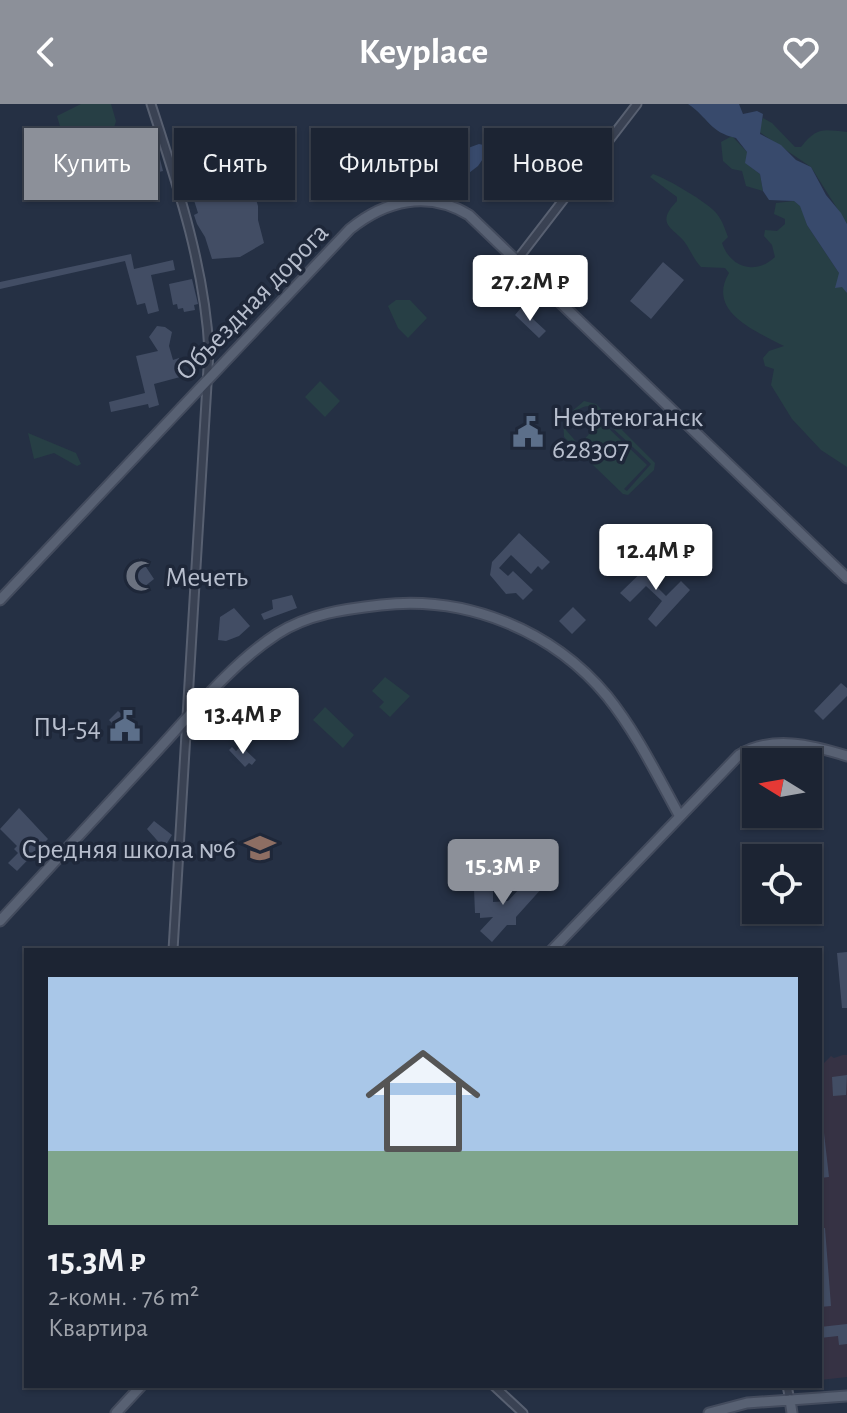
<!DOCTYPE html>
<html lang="ru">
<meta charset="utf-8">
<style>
body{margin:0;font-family:"Alegreya Sans",sans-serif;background:#29303f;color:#f1f3f6;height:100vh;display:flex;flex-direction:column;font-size:30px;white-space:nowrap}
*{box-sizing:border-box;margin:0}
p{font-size:26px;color:#a0a4ac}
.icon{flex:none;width:44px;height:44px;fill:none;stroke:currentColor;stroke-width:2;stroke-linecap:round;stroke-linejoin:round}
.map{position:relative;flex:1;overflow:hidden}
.details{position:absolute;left:24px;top:844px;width:798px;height:440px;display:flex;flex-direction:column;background:#1c2433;border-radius:0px;box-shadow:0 2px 6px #0004,0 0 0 2px #3a414e}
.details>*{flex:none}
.top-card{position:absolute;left:24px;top:24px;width:800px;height:72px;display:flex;gap:16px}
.needle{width:52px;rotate:281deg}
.buttons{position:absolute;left:742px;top:644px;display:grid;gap:16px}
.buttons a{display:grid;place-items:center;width:80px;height:80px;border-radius:0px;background:#1c2433;box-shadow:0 2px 6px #0004,0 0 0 2px #3a414e;font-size:40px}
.price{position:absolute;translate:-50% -68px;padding:0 18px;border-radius:8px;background:#fff;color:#222;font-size:26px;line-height:52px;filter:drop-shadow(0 2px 4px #0008)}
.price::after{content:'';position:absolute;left:50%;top:48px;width:24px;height:18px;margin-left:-12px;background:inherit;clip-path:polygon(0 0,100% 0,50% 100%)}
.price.on{background:#8c9099;color:#fff}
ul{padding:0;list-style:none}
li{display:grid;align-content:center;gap:16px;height:424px;padding:0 24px}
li+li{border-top:2px solid #3a414e}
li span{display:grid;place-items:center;height:248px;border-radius:0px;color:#555}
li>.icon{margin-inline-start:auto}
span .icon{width:144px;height:144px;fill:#fffc;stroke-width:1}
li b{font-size:34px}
.tag{padding:0 28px;border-radius:0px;background:#1c2433;box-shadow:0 2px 6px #0004,0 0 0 2px #3a414e;font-size:28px;line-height:72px}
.tag.on{background:#8c9099;color:#fff}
header{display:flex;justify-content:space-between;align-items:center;height:104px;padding:0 24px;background:#8c9099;color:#fff;font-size:36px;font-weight:700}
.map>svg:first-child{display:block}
.medical{fill:#363244}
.green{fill:#273f45;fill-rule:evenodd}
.water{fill:#384a6c}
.building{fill:#424d64}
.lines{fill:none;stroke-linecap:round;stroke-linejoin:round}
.minor-casing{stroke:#586071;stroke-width:11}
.major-casing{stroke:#434b5d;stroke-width:13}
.minor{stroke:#3a4253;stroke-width:7}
.major{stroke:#586173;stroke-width:9}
.labels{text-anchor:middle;stroke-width:7;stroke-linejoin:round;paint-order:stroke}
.street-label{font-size:28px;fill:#b7becd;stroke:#1e2739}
.poi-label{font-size:28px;fill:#b7becd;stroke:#1e2739;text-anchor:start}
</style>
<header><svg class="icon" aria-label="back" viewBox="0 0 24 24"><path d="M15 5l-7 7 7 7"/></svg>Keyplace<svg class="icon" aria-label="heart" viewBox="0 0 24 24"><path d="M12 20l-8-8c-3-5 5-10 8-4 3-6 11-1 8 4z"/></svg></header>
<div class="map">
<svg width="847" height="1309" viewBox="0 0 847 1309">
<rect width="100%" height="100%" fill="#253044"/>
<path class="medical" d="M843,951h4v322l-27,3v-313l11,-11 3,2z"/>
<path class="green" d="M81,0h30l5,17 -2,7 -43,13 -7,-1 -7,-24z
M763,14l9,5 23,24h6c17,-21 22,-17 46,-15v92l-36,-57 -53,-36z
M732,32l15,16 1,13 12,9 3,17 -17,-5 -4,-15 -10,-2 -9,-8 -2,-19z
M653,70c13,4 56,29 64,40 5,6 8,15 11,23l-6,6c8,24 33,33 53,14l-3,-12 -8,-9 1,-6 12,1 8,-7v-5l-11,-5 2,-11 18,-2 7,5 6,19 32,48 8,20v174l-26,-17 -29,-31 -21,-34 3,-16 -9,-3 -2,-8 6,-7 15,-5c-28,-15 -78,-34 -55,-73l-4,-5 -24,-1c-7,-8 -10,-15 -15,-23 -10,-16 -33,-18 -9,-43v-4l-27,-20z
M396,196h14l17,18 -19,20 -10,-10 -10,-22z
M320,277l20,20 -15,16 -20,-20z
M584,297l12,3 59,59 -1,7 -26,25 -5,-1 -59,-57 -1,-18zM589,302l62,58 -24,27 -3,-2 23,-24 -46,-44 -22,24 -13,-15c0,-11 12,-24 23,-24z
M28,329l48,20 5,11 -4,2 -23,-13 -20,6z
M385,573l25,19 -20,21 -11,-10 5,-5 -12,-11z
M325,603l29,28 -11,13 -30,-28z"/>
<path class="water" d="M688,0h51l4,10 14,-3 6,3 -3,20 21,11 15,15 15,7 15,28 15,18 6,11v69l-5,-6 -7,1 4,-15 -32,-48 -7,-19 -6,-5 -25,-1 -6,-9 -3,-17 -15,-11 2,-11 -11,-14c-27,-6 -27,-20 -48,-34z
M479,40l9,2 -1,7 -9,13 -22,17 -36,4 -11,-6c9,-13 53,-31 70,-37z"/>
<path class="building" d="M159,51l4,16 -32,8 -3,-8 20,-5 -2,-8z
M240,55l11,39 4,-2 3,10v14l6,23 -24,14 -28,2 -7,-22 -8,-13 -3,-9 4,-2 -12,-38z
M131,150l3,15 39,-9 2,10 -24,5 8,36 -11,3 -3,-11 -8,2 -12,-44 -125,28v-7z
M663,158l21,18 -33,39 -21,-18z
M192,175l6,25 -4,1 1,5 -11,2 -1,-4 -5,1 -1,-5 -4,1 -4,-21z
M521,204l25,23 -7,7 -24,-23z
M157,222l8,1 7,5 -3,14 4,14 6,-2 5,18 -30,8 5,21 -10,3 -1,-4 -37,8 -2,-10 36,-9 -9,-37 22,-5 -9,-14z
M519,429l31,29 -8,8 -4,-4 -7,8 -20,-19 -12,13 9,8 5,-5 20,19 -10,10 -7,-7 -10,1 -16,-19 2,-13z
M140,454l14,21 -10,8 -17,-18z
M656,454l9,8 -14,15 15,15 15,-15 9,9 -34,37 -8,-8 14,-18 -16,-15 -16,16 -10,-9z
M292,491l5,13 -33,12 -3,-6 12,-5 -1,-9z
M573,503l13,13 -14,14 -13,-13z
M234,504l16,18 -11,10 -13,5 -8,-1 2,-23z
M841,579l6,5v8l-24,24 -9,-9z
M118,607l23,21 -10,10 -22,-22z
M241,642l15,14 -4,5 -3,-2 -4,4 -16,-17 3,-3 4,4z
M19,704l29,31 -31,32 -9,-8 10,-10 -4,-4 3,-3 -17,-17z
M154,717l18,14 -8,13 -17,-19z
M531,772l12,11 -27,30v8h-9l-15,17 -12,-11 13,-14 -13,1v-5h-5l-1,-24 19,-1v14l15,-1z
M847,848v56h-5l-5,-55z
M847,971l-1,20 -13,1 -1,-19z
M820,1020h3l6,53 -9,1z
M820,1124h5l6,78 -11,1z
M847,1220v20l-8,1 -1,-9 -18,2v-11z"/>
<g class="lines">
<defs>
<path id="minor" d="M151,0c26,80 54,163 58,247l-36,599
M517,156l120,-156
M494,1282l29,27
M787,1282l3,14"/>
<path id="major" d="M0,496l350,-371c36,-29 78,-39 119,-14l378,363
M0,817c52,-56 104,-112 156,-169 37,-40 75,-88 121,-118 31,-20 68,-25 104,-29 85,-10 171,25 226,91 29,36 50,79 72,119
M552,846l187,-195c33,-20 73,-10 108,1
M790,1296l2,13
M116,1309l25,-27
M709,1309l38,-10 100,-7"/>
</defs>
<use href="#minor" class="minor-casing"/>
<use href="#major" class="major-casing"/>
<use href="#minor" class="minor"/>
<use href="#major" class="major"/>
</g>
<defs>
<symbol id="civic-bare" viewBox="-9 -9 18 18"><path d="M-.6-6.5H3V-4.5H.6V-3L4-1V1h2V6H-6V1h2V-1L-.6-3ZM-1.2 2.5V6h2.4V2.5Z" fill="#5c6f8a" stroke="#1e2739" stroke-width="2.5" paint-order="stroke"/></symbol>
<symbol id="mosque-bare" viewBox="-9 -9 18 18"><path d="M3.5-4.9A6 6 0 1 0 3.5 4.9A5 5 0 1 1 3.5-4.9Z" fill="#6b7280" stroke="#1e2739" stroke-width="2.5" paint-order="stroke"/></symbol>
<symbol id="school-bare" viewBox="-9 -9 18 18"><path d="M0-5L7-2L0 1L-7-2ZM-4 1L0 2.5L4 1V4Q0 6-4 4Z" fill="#8d6e63" stroke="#1e2739" stroke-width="2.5" paint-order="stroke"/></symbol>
</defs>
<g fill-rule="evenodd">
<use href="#civic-bare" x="506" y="306" width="44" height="44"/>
<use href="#mosque-bare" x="119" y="450" width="44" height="44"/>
<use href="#civic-bare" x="103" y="600" width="44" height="44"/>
<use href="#school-bare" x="238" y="722" width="44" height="44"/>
</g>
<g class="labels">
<g class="street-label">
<text transform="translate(251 197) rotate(-46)" y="10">Объездная дорога</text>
</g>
<g class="poi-label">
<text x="552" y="322">Нефтеюганск<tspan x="552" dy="32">628307</tspan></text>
<text x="165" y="482">Мечеть</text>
<text x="101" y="632" text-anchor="end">ПЧ-54</text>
<text x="236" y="754" text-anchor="end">Средняя школа №6</text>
</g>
</g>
</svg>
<div class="buttons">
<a><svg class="needle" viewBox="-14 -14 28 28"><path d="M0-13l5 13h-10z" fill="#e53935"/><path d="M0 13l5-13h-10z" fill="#a0a4ac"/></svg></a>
<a><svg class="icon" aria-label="locate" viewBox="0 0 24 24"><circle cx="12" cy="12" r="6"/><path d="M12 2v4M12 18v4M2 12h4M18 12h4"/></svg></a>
</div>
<b class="price" style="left:530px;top:219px">27.2M ₽</b>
<b class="price" style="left:656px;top:488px">12.4M ₽</b>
<b class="price" style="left:243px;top:652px">13.4M ₽</b>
<b class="price on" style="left:503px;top:803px">15.3M ₽</b>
<div class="top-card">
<a class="tag on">Купить</a>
<a class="tag">Снять</a>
<a class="tag">Фильтры</a>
<a class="tag">Новое</a>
</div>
<section class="details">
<ul>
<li><span style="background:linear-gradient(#a9c7e8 70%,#7fa58c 0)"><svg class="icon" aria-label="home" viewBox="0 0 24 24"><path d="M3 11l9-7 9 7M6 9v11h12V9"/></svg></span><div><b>15.3M ₽</b><p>2-комн. · 76 m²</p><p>Квартира</p></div></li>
</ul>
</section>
</div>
